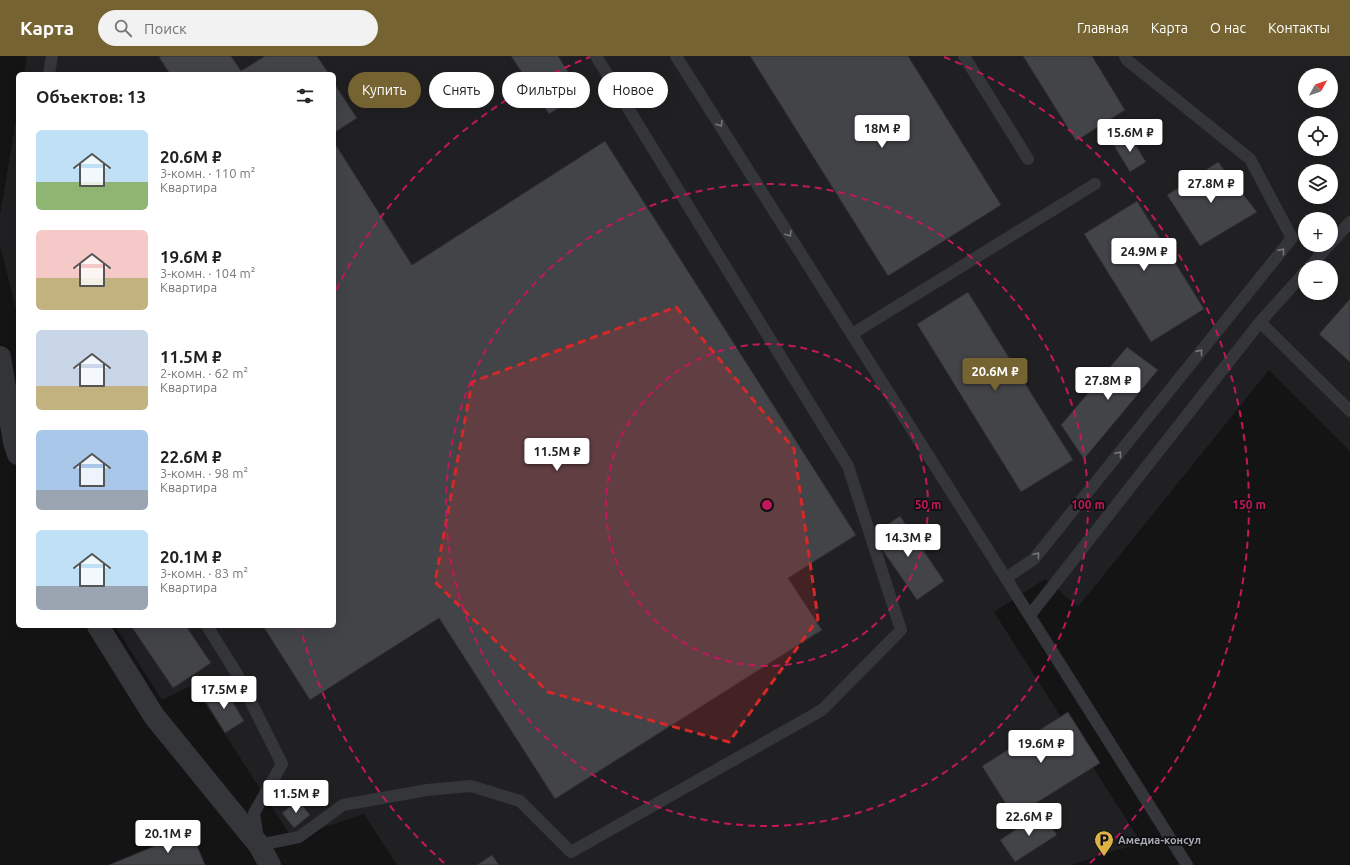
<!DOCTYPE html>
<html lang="ru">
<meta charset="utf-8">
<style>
body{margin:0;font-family:Ubuntu,sans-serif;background:#f2f2f2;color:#222;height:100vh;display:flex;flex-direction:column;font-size:15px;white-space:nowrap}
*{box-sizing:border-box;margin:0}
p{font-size:13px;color:#767676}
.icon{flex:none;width:22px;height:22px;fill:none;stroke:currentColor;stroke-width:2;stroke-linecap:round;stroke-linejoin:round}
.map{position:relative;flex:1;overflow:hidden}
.side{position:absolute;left:16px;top:16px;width:320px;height:556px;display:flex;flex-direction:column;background:#fff;border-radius:6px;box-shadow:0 4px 16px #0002}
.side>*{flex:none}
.banner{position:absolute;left:348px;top:16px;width:380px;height:36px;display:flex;gap:8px}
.needle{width:26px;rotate:50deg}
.buttons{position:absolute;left:1298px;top:12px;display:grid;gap:8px}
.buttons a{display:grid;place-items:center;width:40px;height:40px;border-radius:50%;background:#fff;box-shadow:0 4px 16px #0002;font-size:20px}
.price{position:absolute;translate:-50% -34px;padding:0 9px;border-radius:4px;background:#fff;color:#222;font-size:13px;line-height:26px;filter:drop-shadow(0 1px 2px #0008)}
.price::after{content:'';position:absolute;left:50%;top:24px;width:12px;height:9px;margin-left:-6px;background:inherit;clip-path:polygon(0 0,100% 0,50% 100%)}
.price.active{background:#766332;color:#fff}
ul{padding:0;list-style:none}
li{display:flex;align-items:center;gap:12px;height:100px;padding:0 20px}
li span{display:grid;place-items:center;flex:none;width:112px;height:80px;border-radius:6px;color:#555}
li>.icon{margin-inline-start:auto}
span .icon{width:48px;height:48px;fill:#fffc;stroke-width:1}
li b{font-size:17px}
h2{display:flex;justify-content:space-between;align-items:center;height:48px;padding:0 20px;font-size:17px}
.chip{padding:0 14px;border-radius:18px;background:#fff;box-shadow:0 4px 16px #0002;font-size:14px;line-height:36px}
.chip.active{background:#766332;color:#fff}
header{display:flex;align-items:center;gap:24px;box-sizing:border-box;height:56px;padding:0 20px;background:#766332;color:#fff}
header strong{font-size:19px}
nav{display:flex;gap:22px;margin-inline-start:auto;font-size:14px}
.search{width:280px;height:36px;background:#f2f2f2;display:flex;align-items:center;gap:10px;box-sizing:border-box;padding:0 14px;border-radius:22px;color:#767676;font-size:15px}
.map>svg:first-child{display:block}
.built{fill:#202022;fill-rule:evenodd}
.building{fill:#434448;stroke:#2e2e31}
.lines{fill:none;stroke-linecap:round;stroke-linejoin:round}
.service{stroke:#35363a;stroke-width:12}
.minor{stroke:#35363a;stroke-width:22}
.oneway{stroke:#74767d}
.marked{fill:#d62828;fill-opacity:0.2;stroke:#d62828;stroke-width:3;stroke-dasharray:8 5;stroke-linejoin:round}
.ring{fill:none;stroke:#c2185b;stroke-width:2;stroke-dasharray:7 5}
.labels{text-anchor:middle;stroke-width:3.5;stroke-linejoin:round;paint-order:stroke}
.poi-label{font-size:11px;font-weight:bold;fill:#a7aab4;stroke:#0f0f10;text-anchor:start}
.centre{fill:#c2185b;stroke:#0f0f10;stroke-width:2}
.ring-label{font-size:12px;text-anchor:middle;font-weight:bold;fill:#c2185b;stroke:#0f0f10;stroke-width:3.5;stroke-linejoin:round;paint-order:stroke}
</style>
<header>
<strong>Карта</strong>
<div class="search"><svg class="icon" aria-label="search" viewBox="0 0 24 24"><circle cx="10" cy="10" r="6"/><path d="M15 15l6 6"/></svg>Поиск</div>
<nav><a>Главная</a><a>Карта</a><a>О нас</a><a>Контакты</a></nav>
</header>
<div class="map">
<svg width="1350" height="809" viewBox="0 0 1350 809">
<rect width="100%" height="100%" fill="#141415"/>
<path class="built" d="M27,0h1323v395l-81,-81 -191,237 -33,-28 -51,33 148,232 -26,6 -44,15h-675l-33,-51 -72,24 -99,-153 -31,15 -47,-74h219v-552h-310zM1305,19h26v26h-26zM1305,67h26v26h-26zM1305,115h26v26h-26zM1305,163h26v26h-26zM1305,211h26v26h-26z
M18,52v209l-18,-72v-30z"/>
<path class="building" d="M161,0h70l10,15 24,-15h52l12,18h-159l-11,-17z
M511,0h47l24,37 -33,21z
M750,0h158l93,149 -113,71z
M1023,0h69l33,54 -49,31z
M334,27l23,35 -23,15z
M1129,78l17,28 -16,10 -17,-28z
M605,85l251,394 -68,43 34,52 -267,169 -116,-181 -129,82 -47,-74h71v-484l78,123z
M1218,106l39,50 -57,34 -33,-51z
M1137,145l67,108 -53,33 -67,-108z
M968,236l105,168 -52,32 -104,-168z
M1350,243v63l-31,-28z
M1127,291l31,23 -74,89 -23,-34z
M900,460l44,65 -27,19 -45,-65z
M131,570h55l25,37 -38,25z
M224,631l20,34 -19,12 -21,-34z
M1068,656l32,51 -86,54 -32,-51z
M298,744l12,15 -16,13 -12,-15z
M1042,756l15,23 -42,27 -15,-22z
M191,775l14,34h-96z
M492,799l7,10h-22z"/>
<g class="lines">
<path class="service" d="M676,0l511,809
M964,0l64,103
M49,18l3,-18
M1331,187l19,-21
M1310,211l19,-22
M1260,266l90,89
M852,278l243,-150
M1006,522l28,-19 258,-321 -42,-79 -123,-99 -2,-4
M1030,559l230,-293 45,-50
M207,570l30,48 45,90 -28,49 5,32 40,-8 44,-32 84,-15 44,-4 49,15 51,51 251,-142 79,-80 -53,-164 -252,-410"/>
<path class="minor" d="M0,301l14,85 4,12
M98,570l56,90 105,129 11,20"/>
</g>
<defs><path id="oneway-chevron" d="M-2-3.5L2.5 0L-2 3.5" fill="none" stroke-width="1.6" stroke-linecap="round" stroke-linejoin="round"/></defs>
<g class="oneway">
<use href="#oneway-chevron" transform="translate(720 68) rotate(58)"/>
<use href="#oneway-chevron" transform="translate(789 178) rotate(58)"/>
<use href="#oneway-chevron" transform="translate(1282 195) rotate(-51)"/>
<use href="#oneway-chevron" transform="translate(1200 296) rotate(-51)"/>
<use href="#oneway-chevron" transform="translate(1119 398) rotate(-51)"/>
<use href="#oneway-chevron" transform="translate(1037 499) rotate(-49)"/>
</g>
<path class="marked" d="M676,251l118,142 24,170 -89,123 -181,-50 -113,-110 37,-200z"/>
<g class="ring">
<circle cx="767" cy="449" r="161"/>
<circle cx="767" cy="449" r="321"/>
<path d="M444 807A482 482 0 0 1 301 574M336 234A482 482 0 0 1 590 1M944 1A482 482 0 0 1 1090 807"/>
</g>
<defs>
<symbol id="parking-pin" viewBox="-11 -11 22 30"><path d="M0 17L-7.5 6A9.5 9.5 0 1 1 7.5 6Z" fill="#dcb245" stroke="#0f0f10"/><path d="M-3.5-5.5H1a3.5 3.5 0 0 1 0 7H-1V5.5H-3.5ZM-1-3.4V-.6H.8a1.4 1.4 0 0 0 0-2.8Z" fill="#111"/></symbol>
</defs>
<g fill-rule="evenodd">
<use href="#parking-pin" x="1093" y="773" width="22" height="30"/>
</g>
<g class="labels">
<g class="poi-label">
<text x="1118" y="788">Амедиа-консул</text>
</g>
</g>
<circle cx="767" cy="449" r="6" class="centre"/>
<g class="ring-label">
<text x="928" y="453">50 m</text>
<text x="1088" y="453">100 m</text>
<text x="1249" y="453">150 m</text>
</g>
</svg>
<div class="buttons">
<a><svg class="needle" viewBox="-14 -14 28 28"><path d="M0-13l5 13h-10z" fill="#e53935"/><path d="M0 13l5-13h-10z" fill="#767676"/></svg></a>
<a><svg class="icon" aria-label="locate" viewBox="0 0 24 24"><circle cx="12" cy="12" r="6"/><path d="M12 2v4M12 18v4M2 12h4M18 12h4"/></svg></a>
<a><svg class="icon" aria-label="layers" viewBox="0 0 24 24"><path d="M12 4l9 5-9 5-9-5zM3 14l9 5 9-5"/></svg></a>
<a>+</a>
<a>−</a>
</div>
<b class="price" style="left:882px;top:93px">18M ₽</b>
<b class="price" style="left:1130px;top:97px">15.6M ₽</b>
<b class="price" style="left:1211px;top:148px">27.8M ₽</b>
<b class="price" style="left:1144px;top:216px">24.9M ₽</b>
<b class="price active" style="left:995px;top:336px">20.6M ₽</b>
<b class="price" style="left:1108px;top:345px">27.8M ₽</b>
<b class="price" style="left:557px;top:416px">11.5M ₽</b>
<b class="price" style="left:908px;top:502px">14.3M ₽</b>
<b class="price" style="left:224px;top:654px">17.5M ₽</b>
<b class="price" style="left:1041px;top:708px">19.6M ₽</b>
<b class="price" style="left:296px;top:758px">11.5M ₽</b>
<b class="price" style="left:1029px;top:781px">22.6M ₽</b>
<b class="price" style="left:168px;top:798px">20.1M ₽</b>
<div class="banner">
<a class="chip active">Купить</a>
<a class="chip">Снять</a>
<a class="chip">Фильтры</a>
<a class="chip">Новое</a>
</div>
<section class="side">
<h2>Объектов: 13<svg class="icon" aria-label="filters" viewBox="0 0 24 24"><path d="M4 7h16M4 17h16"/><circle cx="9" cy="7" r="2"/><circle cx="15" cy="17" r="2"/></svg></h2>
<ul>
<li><span style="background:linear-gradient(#bfe0f5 65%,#8fb573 0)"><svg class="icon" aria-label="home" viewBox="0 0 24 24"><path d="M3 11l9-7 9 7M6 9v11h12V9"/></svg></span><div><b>20.6M ₽</b><p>3-комн. · 110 m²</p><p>Квартира</p></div></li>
<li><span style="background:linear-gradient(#f6c9c9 60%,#c2b280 0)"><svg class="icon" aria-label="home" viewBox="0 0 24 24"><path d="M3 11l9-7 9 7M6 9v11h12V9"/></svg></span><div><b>19.6M ₽</b><p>3-комн. · 104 m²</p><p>Квартира</p></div></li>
<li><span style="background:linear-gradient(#c9d6e8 70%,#c2b280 0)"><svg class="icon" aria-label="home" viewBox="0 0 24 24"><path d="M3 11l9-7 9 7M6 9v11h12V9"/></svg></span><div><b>11.5M ₽</b><p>2-комн. · 62 m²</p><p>Квартира</p></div></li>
<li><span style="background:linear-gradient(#a9c7e8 75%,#9aa5b1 0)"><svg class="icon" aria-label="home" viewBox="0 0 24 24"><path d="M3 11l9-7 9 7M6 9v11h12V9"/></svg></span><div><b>22.6M ₽</b><p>3-комн. · 98 m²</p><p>Квартира</p></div></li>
<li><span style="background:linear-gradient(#bfe0f5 70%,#9aa5b1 0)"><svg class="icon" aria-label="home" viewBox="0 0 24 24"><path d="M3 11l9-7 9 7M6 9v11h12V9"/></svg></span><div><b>20.1M ₽</b><p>3-комн. · 83 m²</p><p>Квартира</p></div></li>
</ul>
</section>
</div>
